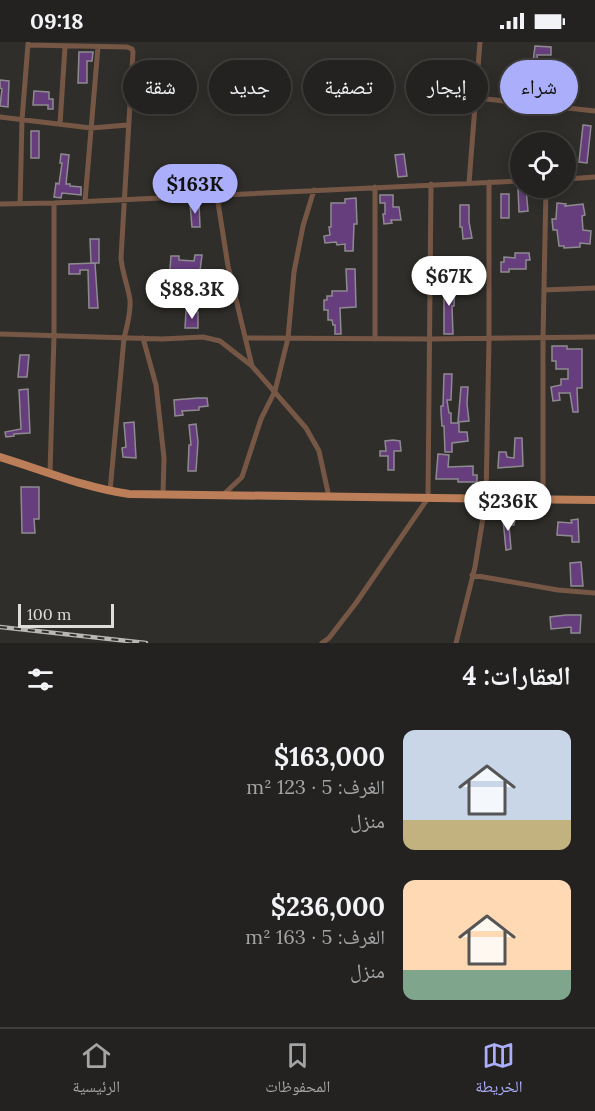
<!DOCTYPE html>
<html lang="ar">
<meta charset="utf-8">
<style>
body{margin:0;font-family:Lora,"Noto Naskh Arabic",serif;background:#2c2a29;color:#f1f3f6;direction:rtl;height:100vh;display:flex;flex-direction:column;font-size:22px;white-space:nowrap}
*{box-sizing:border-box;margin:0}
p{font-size:20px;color:#a3a4a5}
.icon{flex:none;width:33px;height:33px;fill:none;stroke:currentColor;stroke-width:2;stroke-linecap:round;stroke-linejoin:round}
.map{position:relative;height:601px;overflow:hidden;direction:ltr}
.side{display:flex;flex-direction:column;background:#242220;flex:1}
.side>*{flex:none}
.banner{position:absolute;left:18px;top:18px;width:560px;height:54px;direction:rtl;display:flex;gap:12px}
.fabs{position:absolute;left:510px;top:90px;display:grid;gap:12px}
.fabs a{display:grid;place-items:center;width:66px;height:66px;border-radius:50%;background:#242220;box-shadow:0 3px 15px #0003,0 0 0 2px #413f3e;font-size:30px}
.scale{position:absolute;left:18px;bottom:15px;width:96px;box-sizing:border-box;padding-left:6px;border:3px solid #dfddda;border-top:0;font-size:16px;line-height:21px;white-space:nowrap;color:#dfddda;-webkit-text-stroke:4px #302e2a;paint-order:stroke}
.price{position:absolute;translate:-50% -51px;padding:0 14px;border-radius:21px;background:#fff;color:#222;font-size:20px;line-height:39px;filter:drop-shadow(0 2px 3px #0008)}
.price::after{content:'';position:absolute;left:50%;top:36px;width:18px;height:14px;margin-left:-9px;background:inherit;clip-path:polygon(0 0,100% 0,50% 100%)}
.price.current{background:#abaffb;color:#111}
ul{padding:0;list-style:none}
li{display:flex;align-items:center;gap:18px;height:150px;padding:0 24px}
li span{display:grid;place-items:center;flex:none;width:168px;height:120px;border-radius:12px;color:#555}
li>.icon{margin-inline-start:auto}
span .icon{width:72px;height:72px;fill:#fffc;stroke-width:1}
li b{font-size:26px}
h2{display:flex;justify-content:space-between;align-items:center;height:72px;padding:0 24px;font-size:26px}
.pill{padding:0 21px;border-radius:27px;background:#242220;box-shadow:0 3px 15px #0003,0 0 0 2px #413f3e;font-size:21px;line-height:54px}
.pill.current{background:#abaffb;color:#111}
.status{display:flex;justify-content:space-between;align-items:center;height:42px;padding:0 30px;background:#242220;direction:ltr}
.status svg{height:16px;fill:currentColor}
.dock{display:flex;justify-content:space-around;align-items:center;height:84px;border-top:2px solid #413f3e;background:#242220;font-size:16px;color:#a3a4a5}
.dock a{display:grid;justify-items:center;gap:3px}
.dock .current{color:#abaffb}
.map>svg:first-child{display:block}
.building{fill:#673e7d;stroke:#8e8b90;stroke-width:1.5}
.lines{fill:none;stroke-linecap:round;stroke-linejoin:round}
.street{stroke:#765745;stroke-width:5}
.primary{stroke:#bb7e58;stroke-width:8}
.rail-casing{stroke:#b9b7b4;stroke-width:4.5}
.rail{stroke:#302e2a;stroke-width:2;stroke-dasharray:7;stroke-linecap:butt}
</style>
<div class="status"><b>09:18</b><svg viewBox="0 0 49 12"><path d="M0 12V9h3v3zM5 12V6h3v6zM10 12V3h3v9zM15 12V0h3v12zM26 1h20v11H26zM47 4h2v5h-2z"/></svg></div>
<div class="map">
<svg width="595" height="601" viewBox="0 0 595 601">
<rect width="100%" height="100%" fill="#302e2a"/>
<path class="building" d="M535,4l16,1v8h-14l3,23h-13l-1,-8h6z
M79,10h14l-1,9h-5v22h-9z
M0,38l9,1 -1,26 -8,-1 2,-17 -2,-1z
M34,49l15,1v7h4v10h-5v-4h-15z
M583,83l8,1 -4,37 -8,-1z
M31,89h8v27h-8z
M61,112l8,1 -3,29h4v2l11,1v8l-19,-2 -1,5 -7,-1 2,-14 3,1 3,-21h-2z
M404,112l3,22 -9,1 -3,-22z
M526,146l2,23 -9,1 -1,-23z
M501,152h8v24h-8z
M380,153h13v12h6l2,13h-10l1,3 -8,1 -1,-10h2v-11h-5z
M356,156l1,26h-3l-1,27h-8v-7l-8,1 -1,-3 -11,1 -1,-7 6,-1 -1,-8h2v-24h14v-4z
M199,161l1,24h-8l-2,-23z
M557,161l9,1 -1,2 18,-2 2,11 -3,1 1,14 8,1 -1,13 -10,-1v4l-16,1v-2h-5l-2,-16h-4l-1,-11h4z
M460,163h9v17l3,16 -9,1 -1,-12h-2z
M90,197h9v24h-8z
M515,211h14l1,7h-4v9h-17v3h-8v-10h3v-5l11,1z
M195,213h7l-5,40 -8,-1v-12l-20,-1 2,-25h8v4l15,1z
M95,221l3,45h-9l-1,-38h-8v4h-11v-10z
M346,227h9l1,38 -16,1 1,26h-6v-9h-2l-1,-5h-4v-10h-4v-10h3v-4h5v-5h15z
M444,240l11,1 -1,23h-2l1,28h-9z
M186,269l12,1v16h-13z
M552,304h15v3h15v39h-5l1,24h-5l-3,-19h-11l1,7 -7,1 -2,-14 10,-2v-6h7v-10h-12v-8h-4z
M20,313h9l-2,22h-9z
M444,332h8l-1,26h-4l2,13h2v10h8v9h8l1,9 -16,2v9h-7l-1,-26h-2l-1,-14v-6h2z
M461,345h7l-1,17 2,17 -11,1z
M28,347l2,44 -16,1v2l-8,1 -1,-5 16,-3 -2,-39z
M198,356h9l1,8 -9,1v3l-17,1 1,4 -8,1 -1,-16z
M134,380l2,36 -13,-1 -1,-9 4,-1 -2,-24z
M196,382l2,18 -2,29h-8l1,-26h2l-2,-20z
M515,396h7l1,28 -25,2 1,-16h7l1,5 7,1z
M393,398l7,1 1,10h-7v19h-6v-14h-8v-5h6l-1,-10z
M438,412l11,1 -1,12 25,-1v9h4v7h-19v-3h-22z
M21,445h18v32h-5l1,14h-13z
M503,477h12l-1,6h-5l2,24 -5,1z
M578,477l1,23h-7v-6l-15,-1 1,-13 14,1 -1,-3z
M581,520l2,24h-12l-1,-23z
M566,573h15l-1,18h-9v-6l-20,2 -1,-12z"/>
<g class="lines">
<path class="street" d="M28,3l99,2 5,2 1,3 -12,206c1,14 7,28 9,42 1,13 -3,26 -6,38l-14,153
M477,56l118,13
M0,75l91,11 37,-3
M60,82l5,-77
M566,137l29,-2
M469,141l11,-141
M217,154l11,70 24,100
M85,159l13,-154
M54,161l466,-22
M0,162l54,-1v132l-4,138
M20,162l2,-84 6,-76
M544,248l51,-2
M0,292l162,5 41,-2 17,4 32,25 54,62 13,23 10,46
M143,296l13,47 8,73 -1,37
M245,296l184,1 166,-2
M375,297v-152
M224,452l18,-17 19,-58 14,-28 13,-53 6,-66 9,-46 11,-36
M543,457v-161l3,-150
M472,533l86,15 37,3
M322,601l7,-5 27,-35 72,-105 3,-314
M456,601l19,-76 11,-68 3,-161v-156"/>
<path class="primary" d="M0,415c43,13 85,31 129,37l466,6"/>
<defs>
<path id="rail" d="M0,585l146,16"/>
</defs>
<use href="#rail" class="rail-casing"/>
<use href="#rail" class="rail"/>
</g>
</svg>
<div class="fabs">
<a><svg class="icon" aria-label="locate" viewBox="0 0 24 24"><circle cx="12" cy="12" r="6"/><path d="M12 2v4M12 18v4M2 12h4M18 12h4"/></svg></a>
</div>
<div class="scale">100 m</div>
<b class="price current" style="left:195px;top:173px">$163K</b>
<b class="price" style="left:449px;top:265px">$67K</b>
<b class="price" style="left:192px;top:278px">$88.3K</b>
<b class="price" style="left:508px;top:490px">$236K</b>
<div class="banner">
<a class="pill current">شراء</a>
<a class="pill">إيجار</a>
<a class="pill">تصفية</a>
<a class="pill">جديد</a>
<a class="pill">شقة</a>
</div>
</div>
<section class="side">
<h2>العقارات: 4<svg class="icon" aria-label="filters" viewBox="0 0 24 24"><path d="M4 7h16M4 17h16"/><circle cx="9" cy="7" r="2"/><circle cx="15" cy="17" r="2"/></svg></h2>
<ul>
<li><span style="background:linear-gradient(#c9d6e8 75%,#c2b280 0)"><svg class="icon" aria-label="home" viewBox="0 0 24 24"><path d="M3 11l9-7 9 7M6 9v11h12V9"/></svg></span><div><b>$163,000</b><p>الغرف: 5 · 123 m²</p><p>منزل</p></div></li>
<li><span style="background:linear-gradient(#ffd9b3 75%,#7fa58c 0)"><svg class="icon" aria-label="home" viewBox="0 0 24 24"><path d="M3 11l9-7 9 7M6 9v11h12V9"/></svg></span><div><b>$236,000</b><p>الغرف: 5 · 163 m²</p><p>منزل</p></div></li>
</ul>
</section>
<nav class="dock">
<a class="current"><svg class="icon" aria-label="map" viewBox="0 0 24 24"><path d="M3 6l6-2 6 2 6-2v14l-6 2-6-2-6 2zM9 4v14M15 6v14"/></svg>الخريطة</a>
<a><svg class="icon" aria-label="saved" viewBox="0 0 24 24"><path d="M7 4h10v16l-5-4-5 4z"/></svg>المحفوظات</a>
<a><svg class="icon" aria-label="home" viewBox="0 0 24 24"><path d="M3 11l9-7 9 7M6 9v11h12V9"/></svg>الرئيسية</a>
</nav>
